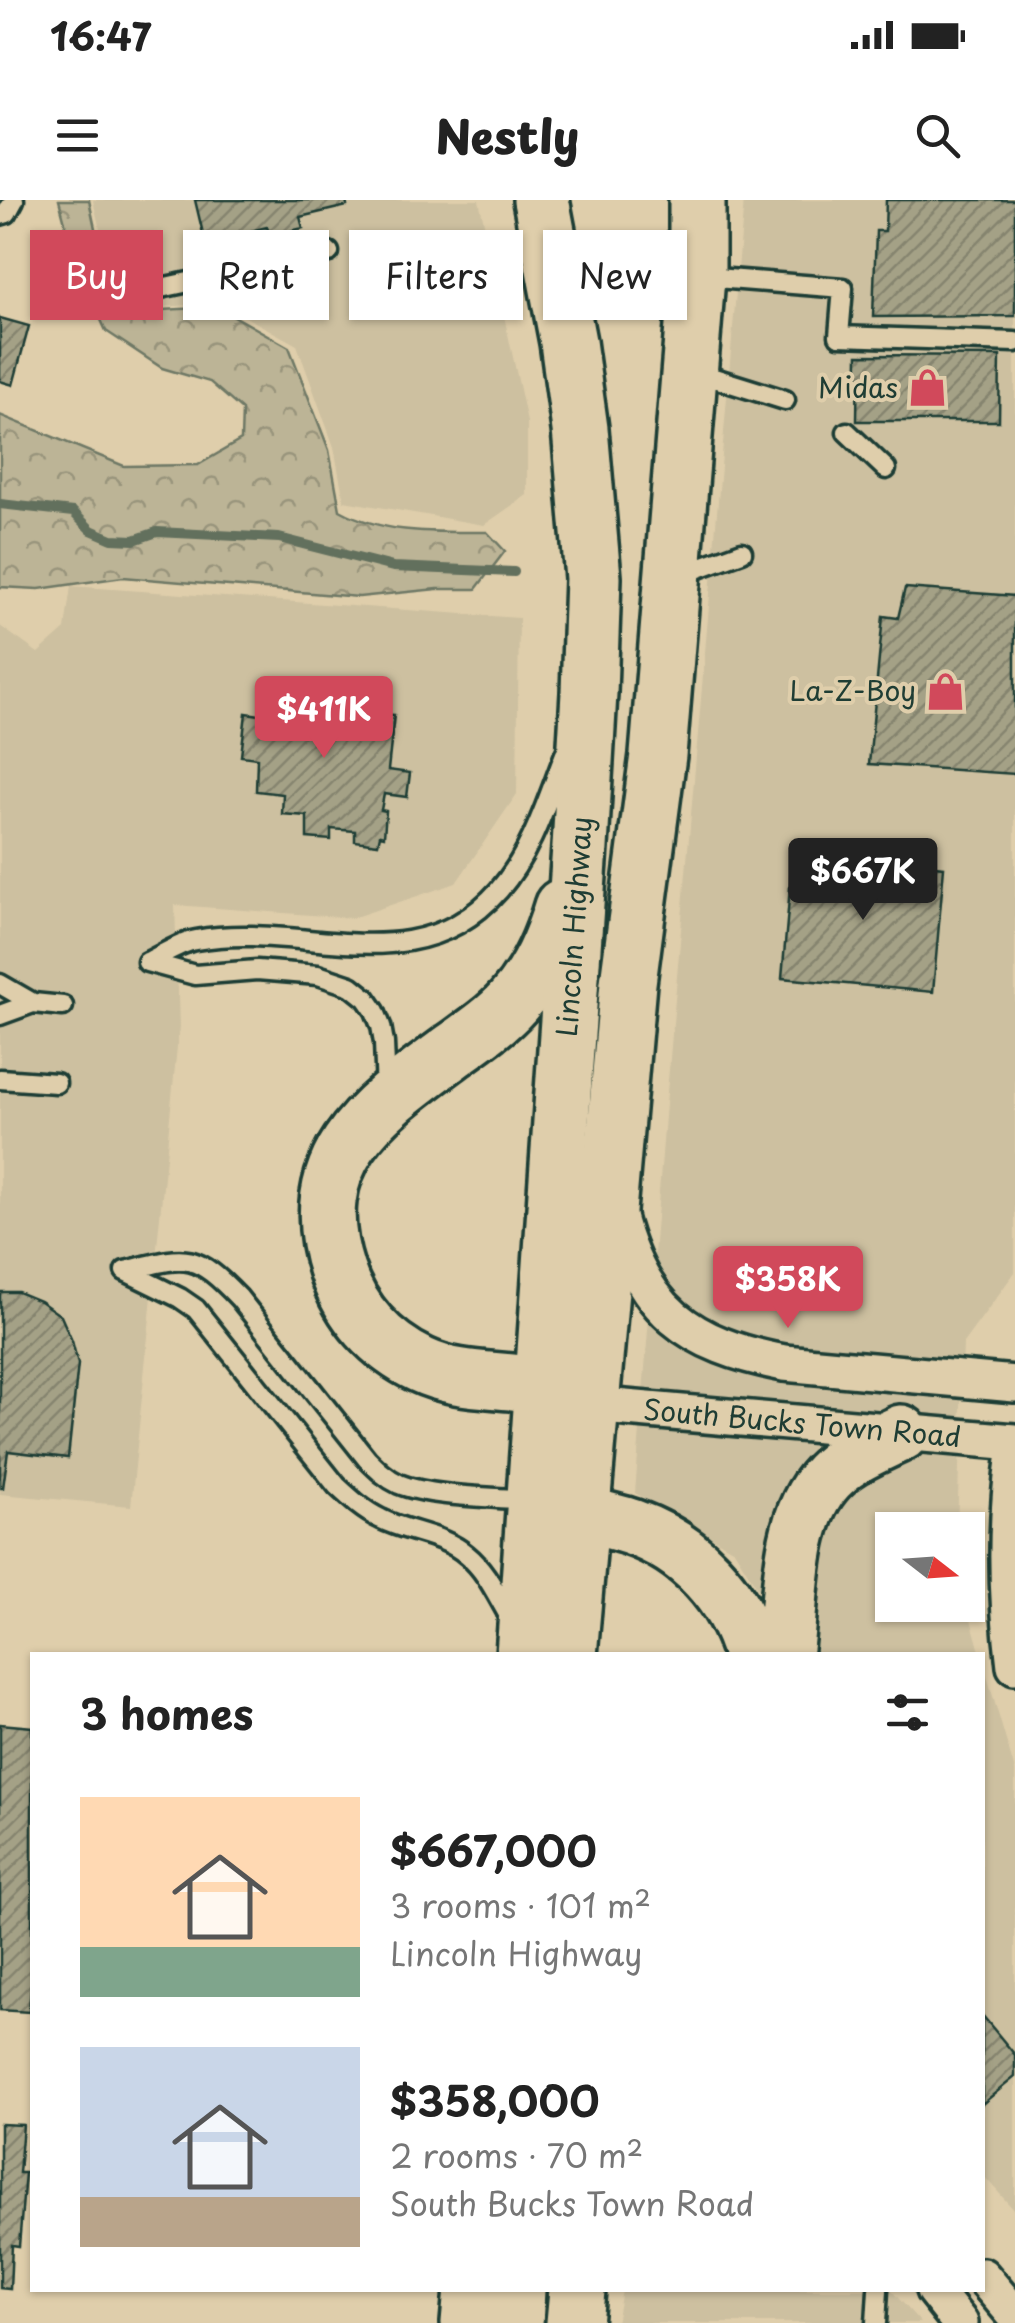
<!DOCTYPE html>
<meta charset="utf-8">
<style>
body{margin:0;font-family:"Playpen Sans",sans-serif;background:#f2f2f2;color:#222;height:100vh;display:flex;flex-direction:column;font-size:38px;white-space:nowrap}
*{box-sizing:border-box;margin:0}
p{font-size:32px;color:#767676}
.icon{flex:none;width:55px;height:55px;fill:none;stroke:currentColor;stroke-width:2;stroke-linecap:round;stroke-linejoin:round}
.map{position:relative;flex:1;overflow:hidden}
.drawer{position:absolute;left:30px;top:1452px;width:955px;height:640px;display:flex;flex-direction:column;background:#fff;border-radius:0px;box-shadow:0 2px 8px #0004}
.drawer>*{flex:none}
.top-card{position:absolute;left:30px;top:30px;width:955px;height:90px;display:flex;gap:20px}
.needle{width:65px;rotate:107deg}
.fabs{position:absolute;left:875px;top:1312px;display:grid;gap:20px}
.fabs a{display:grid;place-items:center;width:110px;height:110px;border-radius:0px;background:#fff;box-shadow:0 2px 8px #0004;font-size:50px}
.price{position:absolute;translate:-50% -85px;padding:0 22px;border-radius:10px;background:#d1495b;color:#fff;font-size:32px;line-height:65px;filter:drop-shadow(0 2px 5px #0008)}
.price::after{content:'';position:absolute;left:50%;top:60px;width:30px;height:22px;margin-left:-15px;background:inherit;clip-path:polygon(0 0,100% 0,50% 100%)}
.price.active{background:#222;color:#fff}
ul{padding:0;list-style:none}
li{display:flex;align-items:center;gap:30px;height:250px;padding:0 50px}
li span{display:grid;place-items:center;flex:none;width:280px;height:200px;border-radius:0px;color:#555}
li>.icon{margin-inline-start:auto}
span .icon{width:120px;height:120px;fill:#fffc;stroke-width:1}
li b{font-size:42px}
h2{display:flex;justify-content:space-between;align-items:center;height:120px;padding:0 50px;font-size:42px}
.chip{padding:0 35px;border-radius:0px;background:#fff;box-shadow:0 2px 8px #0004;font-size:35px;line-height:90px}
.chip.active{background:#d1495b;color:#fff}
.status{display:flex;justify-content:space-between;align-items:center;height:70px;padding:0 50px;background:#fff;direction:ltr}
.status svg{height:28px;fill:currentColor}
header{display:flex;justify-content:space-between;align-items:center;height:130px;padding:0 50px;background:#fff;font-size:45px;font-weight:800}
.map>svg:first-child{display:block}
.built{fill:#cdc0a0}
.forest{fill:url(#forest-crowns);stroke:#6e7865;stroke-width:2.5}
.lines{fill:none;stroke-linecap:round;stroke-linejoin:round}
.stream{stroke:#626f5d;stroke-width:10}
.building{fill:url(#building-hatch);stroke:#1f3d34;stroke-width:2.5}
.lane-casing{stroke:#1f3d34;stroke-width:25}
.street-casing{stroke:#1f3d34;stroke-width:42}
.primary-casing{stroke:#1f3d34;stroke-width:62}
.lane{stroke:#dfceab;stroke-width:18}
.street{stroke:#dfceab;stroke-width:35}
.primary{stroke:#dfceab;stroke-width:55}
.labels{text-anchor:middle;stroke-width:8;stroke-linejoin:round;paint-order:stroke}
.poi-label{font-size:28px;fill:#1f3d34;stroke:#dfceab;text-anchor:end}
.street-label{font-size:28px;fill:#1f3d34;stroke:#dfceab}
</style>
<div class="status"><b>16:47</b><svg viewBox="0 0 49 12"><path d="M0 12V9h3v3zM5 12V6h3v6zM10 12V3h3v9zM15 12V0h3v12zM26 1h20v11H26zM47 4h2v5h-2z"/></svg></div>
<header><svg class="icon" aria-label="menu" viewBox="0 0 24 24"><path d="M4 6h16M4 12h16M4 18h16"/></svg>Nestly<svg class="icon" aria-label="search" viewBox="0 0 24 24"><circle cx="10" cy="10" r="6"/><path d="M15 15l6 6"/></svg></header>
<div class="map">
<svg width="1015" height="2123" viewBox="0 0 1015 2123">
<defs>
<pattern id="forest-crowns" width="20" height="18" patternUnits="userSpaceOnUse" patternTransform="scale(2.5)"><rect width="20" height="18" fill="#bcb496"/><path d="M2 6a3 3 0 1 1 6 0M12 15a3 3 0 1 1 6 0" fill="none" stroke="#98947b"/></pattern>
<pattern id="building-hatch" width="6" height="6" patternUnits="userSpaceOnUse" patternTransform="scale(2.5)"><rect width="6" height="6" fill="#a4a186"/><path d="M-1 1l2-2M0 6l6-6M5 7l2-2" fill="none" stroke="#85846e"/></pattern>
</defs>
<rect width="100%" height="100%" fill="#dfceab"/>
<filter id="ink" filterUnits="userSpaceOnUse"><feTurbulence type="fractalNoise" baseFrequency=".01" numOctaves="2"/><feDisplacementMap in="SourceGraphic" scale="20" xChannelSelector="R" yChannelSelector="G"/><feConvolveMatrix kernelMatrix="1 2 1 2 8 2 1 2 1" color-interpolation-filters="sRGB"/></filter>
<g filter="url(#ink)">
<path class="built" d="M93,0h386l48,222v73l-43,30 -140,-24 -10,-54 -37,-102 -77,-42 -57,4 -26,-5 -37,-72z
M744,0h271v1072l-52,71 -6,187h-65v75h75l14,50h-182l-65,-105 -99,-57 31,-389z
M71,386l448,32 -2,176 -61,89 -104,35 -177,-13 4,122 -48,479 -131,-12v-868l38,27 27,-24z
M982,1459l33,112v440l-32,-36z
M622,2090h269l30,33h-305z"/>
<path class="forest" d="M59,0h30l7,33 39,73 27,4 56,-3 71,40 40,103 11,60c45,25 98,22 147,22l18,19 -29,38h-39l-78,8 -236,-20 -84,12 -39,-2v-172l124,51 74,-1 43,-25 1,-30 -32,-28 -48,-14 -56,-37 -30,-67z"/>
<g class="lines">
<path class="stream" d="M0,304l73,8 18,18 21,9 22,1 23,-8 122,6 114,29 121,5"/>
</g>
<path class="building" d="M195,0h151l1,6 -47,11 3,11 -33,8 -3,-9 -62,15z
M886,0h129v116l-142,1 3,-86h9z
M0,118l29,8 -16,59 -13,-4z
M858,155l142,1 -1,65h-142z
M905,388l110,8v178l-146,-10 14,-148 15,2z
M279,478l57,6 -1,28 59,3 -6,55 22,3 -3,24 -23,-3 -3,16 5,1 -2,25 -4,-1 -2,9 -23,-3v-10l-24,-2v11l-24,-2v-22l-25,-2 1,-20 -27,-3 1,-33 -16,-2 5,-43 14,2 2,-9 15,1z
M793,653l151,14 -11,125 -151,-14z
M0,1092h18l22,9 21,15 11,25 6,23 -10,94 -60,-7 -5,37h-3z
M0,1524l32,3v247l-3,38 -29,-2z
M982,1815l33,40v22l-33,27z
M0,1924l23,1 -4,48h6l-6,73 -7,-1 -2,44 -10,-1z"/>
<g class="lines">
<defs>
<path id="lane" d="M0,15l7,-2 7,-13
M703,77l140,11 -4,48 176,6
M156,89l173,-37
M695,172l90,28
M847,232l39,37
M682,374l60,-22
M147,762c15,-7 32,-19 49,-22 106,-20 219,46 303,-50 33,-38 48,-90 66,-136
M147,762l48,13 62,-5 61,5 33,11 15,12 9,13 6,15 3,17 2,48
M0,784l33,19 30,3
M0,815l33,-12
M0,879l56,4
M125,1071l55,27 16,11 141,177c14,13 27,25 44,33 28,14 62,15 86,36 20,16 31,43 44,64
M125,1071c61,-15 68,-21 114,27l128,161c10,10 19,19 32,25 32,13 94,13 130,16
M876,2123l2,-33"/>
<g id="street">
<path d="M617,1013c24,97 72,132 167,150l231,21"/>
<path id="s1" d="M591,1205l424,37"/>
<path d="M1015,1253c-10,71 -9,142 0,213"/>
<path d="M982,2076l33,39"/>
<path d="M934,2090l26,33"/>
</g>
<g id="primary">
<path d="M562,707c-10,34 -25,68 -49,95 -17,19 -38,33 -59,48 -80,59 -154,108 -117,221 14,42 44,75 84,94 38,18 79,13 120,21 12,2 24,9 35,13"/>
<path d="M547,1305c28,9 57,13 84,22 59,20 104,68 120,128"/>
<path id="s2" d="M524,1455l56,-808 9,-154 4,-115 -13,-149 -12,-87 -27,-142"/>
<path d="M569,1455l59,-672 30,-228 39,-478v-77"/>
<path d="M784,1455c9,-59 1,-141 50,-184 19,-17 45,-27 67,-38"/>
<path d="M469,2123l3,-33"/>
<path d="M515,2123l2,-33"/>
<path d="M574,2123l3,-33"/>
</g>
</defs>
<use href="#lane" class="lane-casing"/>
<use href="#street" class="street-casing"/>
<use href="#primary" class="primary-casing"/>
<use href="#lane" class="lane"/>
<use href="#street" class="street"/>
<use href="#primary" class="primary"/>
</g>
</g>
<defs>
<symbol id="shop-bare" viewBox="-9 -9 18 18"><path d="M-5-2.5h2.3a2.7 3.5 0 0 1 5.4 0H5L5.5 6h-11ZM-1.5-2.5h3a1.5 2.3 0 0 0-3 0Z" fill="#d1495b" stroke="#dfceab" stroke-width="2.5" paint-order="stroke"/></symbol>
</defs>
<g fill-rule="evenodd">
<use href="#shop-bare" x="900" y="160" width="55" height="55"/>
<use href="#shop-bare" x="918" y="464" width="55" height="55"/>
</g>
<g class="labels">
<g class="poi-label">
<text x="898" y="198">Midas</text>
<text x="916" y="501">La-Z-Boy</text>
</g>
<g class="street-label">
<text dy="10" stroke="none"><textPath href="#s2" startOffset="730">Lincoln Highway</textPath></text>
<text dy="10" stroke="none"><textPath href="#s1" startOffset="212">South Bucks Town Road</textPath></text>
</g>
</g>
</svg>
<div class="fabs">
<a><svg class="needle" viewBox="-14 -14 28 28"><path d="M0-13l5 13h-10z" fill="#e53935"/><path d="M0 13l5-13h-10z" fill="#767676"/></svg></a>
</div>
<b class="price" style="left:324px;top:561px">$411K</b>
<b class="price active" style="left:863px;top:723px">$667K</b>
<b class="price" style="left:788px;top:1131px">$358K</b>
<div class="top-card">
<a class="chip active">Buy</a>
<a class="chip">Rent</a>
<a class="chip">Filters</a>
<a class="chip">New</a>
</div>
<section class="drawer">
<h2>3 homes<svg class="icon" aria-label="filters" viewBox="0 0 24 24"><path d="M4 7h16M4 17h16"/><circle cx="9" cy="7" r="2"/><circle cx="15" cy="17" r="2"/></svg></h2>
<ul>
<li><span style="background:linear-gradient(#ffd9b3 75%,#7fa58c 0)"><svg class="icon" aria-label="home" viewBox="0 0 24 24"><path d="M3 11l9-7 9 7M6 9v11h12V9"/></svg></span><div><b>$667,000</b><p>3 rooms · 101 m²</p><p>Lincoln Highway</p></div></li>
<li><span style="background:linear-gradient(#c9d6e8 75%,#b9a48a 0)"><svg class="icon" aria-label="home" viewBox="0 0 24 24"><path d="M3 11l9-7 9 7M6 9v11h12V9"/></svg></span><div><b>$358,000</b><p>2 rooms · 70 m²</p><p>South Bucks Town Road</p></div></li>
</ul>
</section>
</div>
